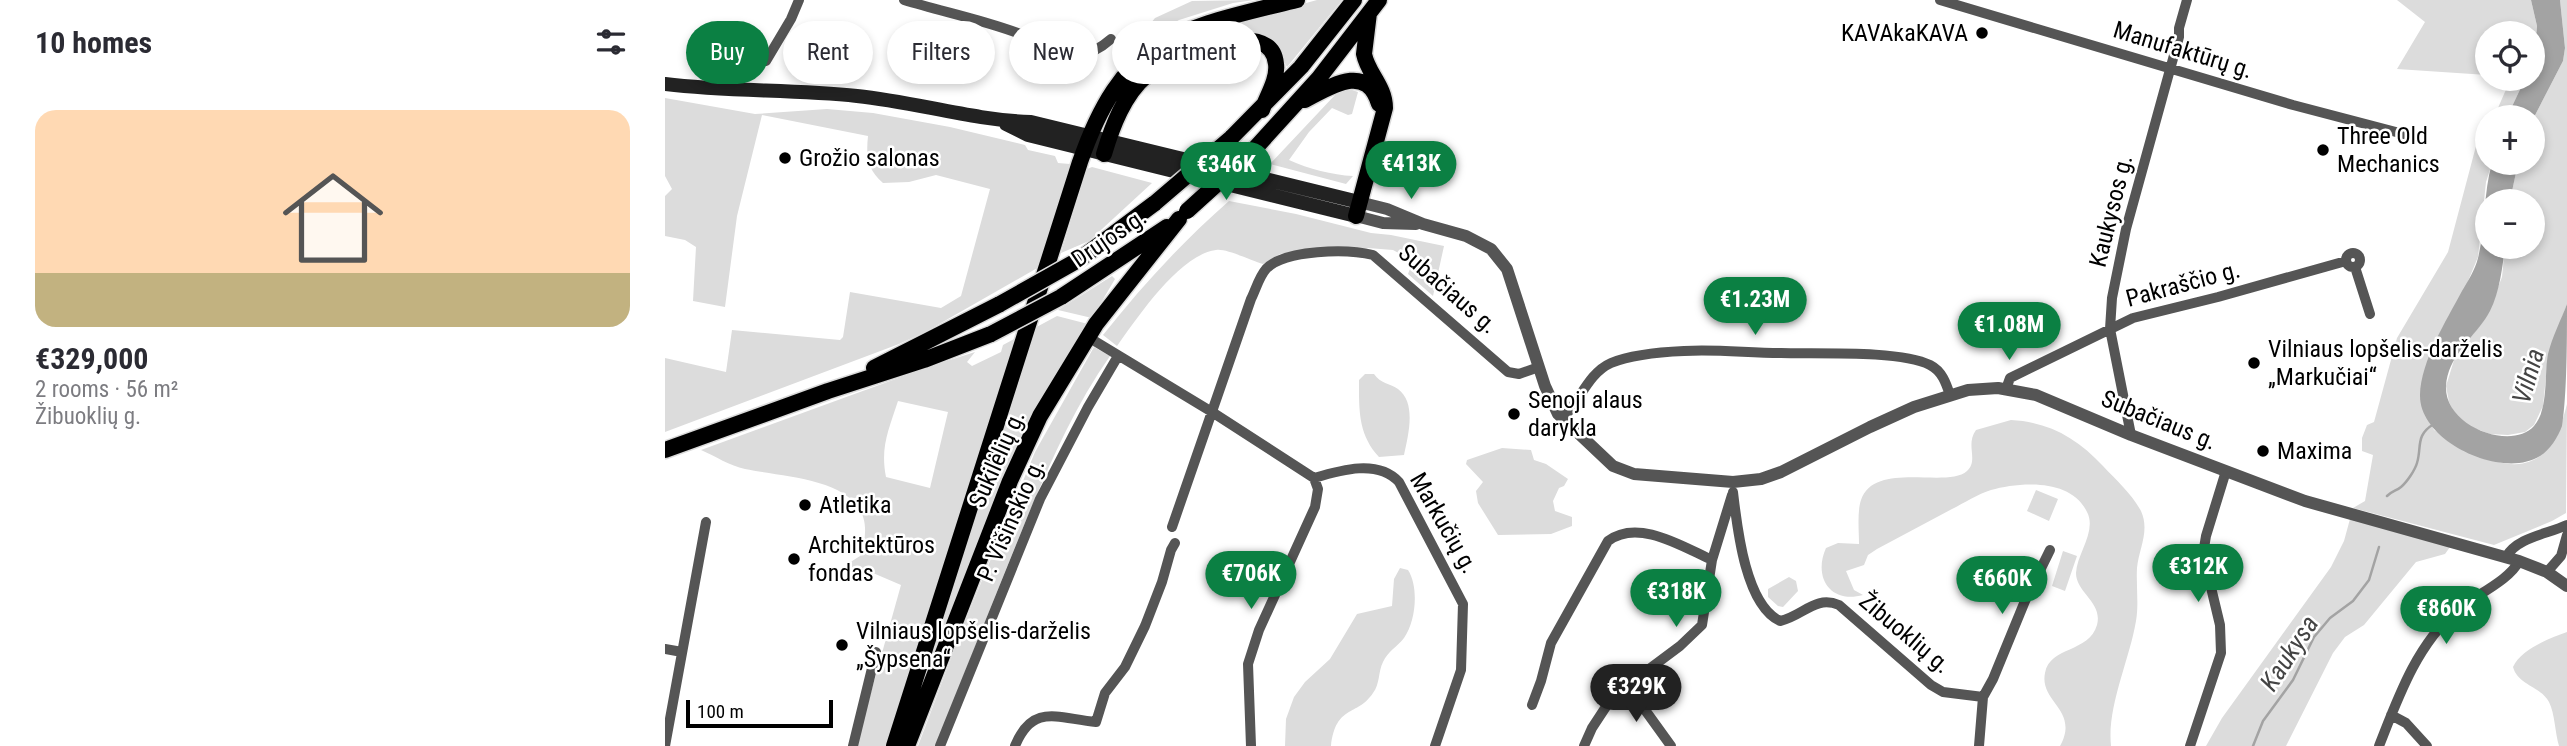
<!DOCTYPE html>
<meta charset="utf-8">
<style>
body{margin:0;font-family:"Roboto Condensed",sans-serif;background:#f2f2f3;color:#2b2b33;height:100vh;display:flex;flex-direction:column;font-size:26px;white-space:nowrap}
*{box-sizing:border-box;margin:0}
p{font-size:23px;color:#7c7c81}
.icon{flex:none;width:38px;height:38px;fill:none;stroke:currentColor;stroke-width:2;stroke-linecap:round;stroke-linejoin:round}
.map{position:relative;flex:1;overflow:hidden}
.details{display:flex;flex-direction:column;background:#fff;width:665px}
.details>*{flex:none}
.guide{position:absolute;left:21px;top:21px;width:665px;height:63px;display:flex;gap:14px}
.tools{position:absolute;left:1810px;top:21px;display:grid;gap:14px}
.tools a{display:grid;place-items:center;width:70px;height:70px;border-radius:50%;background:#fff;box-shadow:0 4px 10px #0003;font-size:35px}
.scale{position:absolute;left:21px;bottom:18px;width:147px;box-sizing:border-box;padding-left:7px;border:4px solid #000;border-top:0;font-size:19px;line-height:24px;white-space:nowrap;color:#000;-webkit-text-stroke:5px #fff;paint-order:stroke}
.price{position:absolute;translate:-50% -60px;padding:0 16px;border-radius:24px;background:#0b8043;color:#fff;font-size:23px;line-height:46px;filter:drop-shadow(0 2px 4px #0008)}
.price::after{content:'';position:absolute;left:50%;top:42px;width:21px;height:16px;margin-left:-10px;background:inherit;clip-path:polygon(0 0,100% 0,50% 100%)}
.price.active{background:#222;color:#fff}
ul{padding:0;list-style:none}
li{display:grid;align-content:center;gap:14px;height:371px;padding:0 35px}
li span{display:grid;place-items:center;height:217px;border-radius:21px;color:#555}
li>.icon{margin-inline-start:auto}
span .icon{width:126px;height:126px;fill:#fffc;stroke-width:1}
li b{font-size:30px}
h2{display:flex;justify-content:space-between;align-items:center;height:84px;padding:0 35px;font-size:30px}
.chip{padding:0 24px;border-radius:32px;background:#fff;box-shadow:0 4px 10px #0003;font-size:24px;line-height:63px}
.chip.active{background:#0b8043;color:#fff}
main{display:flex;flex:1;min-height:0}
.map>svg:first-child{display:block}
.green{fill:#dcdcdc;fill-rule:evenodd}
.water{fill:#a3a3a3}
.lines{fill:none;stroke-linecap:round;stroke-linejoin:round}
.stream{stroke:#a3a3a3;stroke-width:2.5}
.primary-casing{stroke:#dbdbdb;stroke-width:19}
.minor{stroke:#555;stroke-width:10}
.tertiary{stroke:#555;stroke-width:12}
.secondary{stroke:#222;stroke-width:14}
.primary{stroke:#000;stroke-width:16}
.primary-bridge-casing{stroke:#dbdbdb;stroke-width:19;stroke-linecap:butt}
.primary-bridge{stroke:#000;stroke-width:16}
.poi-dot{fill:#000;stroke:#fff;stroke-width:2.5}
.labels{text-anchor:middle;stroke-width:5;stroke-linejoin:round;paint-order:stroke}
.poi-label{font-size:24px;fill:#000;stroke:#fff;text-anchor:start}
.street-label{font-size:24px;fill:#000;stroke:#fff}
.water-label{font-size:26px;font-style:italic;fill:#444;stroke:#fff}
</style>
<main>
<section class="details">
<h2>10 homes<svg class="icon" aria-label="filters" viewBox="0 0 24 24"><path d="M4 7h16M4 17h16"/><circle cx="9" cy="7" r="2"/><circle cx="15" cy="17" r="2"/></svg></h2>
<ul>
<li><span style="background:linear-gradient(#ffd9b3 75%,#c2b280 0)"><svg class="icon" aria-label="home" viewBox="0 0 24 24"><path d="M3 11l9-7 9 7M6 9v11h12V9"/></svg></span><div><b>€329,000</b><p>2 rooms · 56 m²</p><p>Žibuoklių g.</p></div></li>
</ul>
</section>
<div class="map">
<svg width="1902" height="746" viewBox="0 0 1902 746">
<rect width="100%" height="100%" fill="#fff"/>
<path class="green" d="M589,0l-21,3 -54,17 -51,31 27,-33 37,-17z
M652,0h25l-55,67 -12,-23 -8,-8 -12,-4 -15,-1 -45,12 -70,49 -21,34 -4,-2 36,-53 50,-35z
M1732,0h134l6,26 -5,38v-31h-45v42l-90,-6 28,-47z
M1895,0h7v304l-19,52 -5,50 -9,19 -9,7 -17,3 -18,-1 -24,-9 -12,-13 -5,-10 -3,-16 9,-29 31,-39 16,-41 3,-30h27v-46h-22l8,-38h14v-42l31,-60 2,-13z
M1848,79h12l-18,38h-13l14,-32z
M687,90l6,2 -6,22 -4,1 -16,-7 -23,24 -20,28c20,9 43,15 64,16l-7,8 -76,-20 65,-69 7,-4z
M0,98l90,16 72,-5 46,4 77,14 75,18 3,5 27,6 3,7 12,1 -31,103 -112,64 -28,13 -234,88v-74l61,14 6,-42 108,10 3,-3 7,-45 91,16 20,-12 29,-107 -54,-14 -27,7 -26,1c-16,-14 -17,-27 -15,-47l-106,-21 -25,101 -12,91 -32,-6 3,-54 -11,-7 -20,-4v-40l7,-7 -7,-13z
M1822,131v32h5l-6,19 -8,75 -58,140 14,33c16,8 54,30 69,33 41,8 56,-26 64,-59l-1,109 -14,8 -58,24 -141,-37 12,-7 8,-46 -11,-4v-13l5,-13 7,-3 23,-84 51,-86 28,-106z
M427,167l60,16 -63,58 -28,12 26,-84z
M564,201l67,13 75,19 20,2 53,11 -11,50 -25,-22 5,-13 -20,-11 -25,-2 -64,2 -24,4 -17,10c-11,-3 -37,-16 -47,-14 -37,5 -78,67 -99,96l-14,-11c39,-49 79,-93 126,-134z
M447,276l3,3 -23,39 -34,-8z
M392,316l31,8 -182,405 125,-399z
M351,338l-131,408h-29l45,-161 -35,-15 -17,-1v-6l11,-7c28,-77 -66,-77 -115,-87 -15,-3 -30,-13 -44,-19l233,-85 41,-13 -8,10 5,4 29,-14 2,-7zM233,401l50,11 -18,76 -44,-11c-6,-30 3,-48 12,-76z
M429,347l16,9c-42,60 -69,128 -97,196 -26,64 -52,129 -77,194h-18l46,-122 71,-172z
M700,374h9c7,10 15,9 24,15 19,14 10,47 6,66l-25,2c-21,-23 -20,-47 -20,-77z
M1346,420c38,2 66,18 92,46 13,14 29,28 38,45 9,20 -2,37 -4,57 -1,18 2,36 -1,53 -7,41 -29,85 -25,125h-51c20,-36 -21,-44 -15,-73 5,-27 44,-20 52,-48 6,-23 -21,-32 -21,-52 1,-20 21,-42 11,-61 -16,-34 -67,-30 -96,-22 -13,4 -27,13 -39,19 -25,13 -50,27 -75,40l-9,6 -4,10 -18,6 8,19 9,5c-33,9 -50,-18 -37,-47l12,-5 21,1c0,-13 -2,-32 2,-44 14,-40 86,-11 106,-29 12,-11 -2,-26 9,-41z
M837,448l29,2 3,10 12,4 22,15 -4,7 -5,2 -6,13 2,10 17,6v9l-21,8 -53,1 -20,-32 -2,-12 7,-9 -17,-18 1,-4z
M1371,490l22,9 -9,22 -22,-10z
M1685,519l100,28 -5,7 -29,8 -52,63 -19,12 -12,16 -47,93h-80l16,-28 109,-151 13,-26z
M1398,551l14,5 -12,35 -13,-5z
M735,568l8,2c11,17 8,51 -4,68 -7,9 -16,13 -21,24 -5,10 -3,22 -10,31 -16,24 -37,11 -42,53h-46l1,-27 8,-22 11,-15 25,-23 27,-45 35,-8 2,-27z
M1124,577l7,4 2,10 -15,16 -5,-1 -10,-9v-8z
M1902,632v114h-8c-4,-13 -4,-32 -10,-44 -9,-16 -31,-17 -36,-35 8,-18 37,-29 54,-35z"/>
<path class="water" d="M1866,0h29l5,48 -2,13 -31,60v-4h-25l18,-38h7l5,-53z
M1827,163h26l-8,38h-23v46h18c-3,23 -6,51 -19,71 -15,22 -38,39 -40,68 -2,41 66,65 88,40 15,-17 10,-52 14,-72 4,-17 13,-34 19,-50 0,35 0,91 -5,122 -4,11 -12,24 -22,30 -37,24 -121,-14 -120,-61 1,-34 26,-74 42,-104 6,-10 13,-21 16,-33 8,-31 5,-64 14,-95z"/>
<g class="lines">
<path class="stream" d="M1722,496c5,-5 9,-5 14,-9 6,-5 14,-17 16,-24 5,-16 -2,-28 17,-39
M1588,746l10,-25 30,-41 21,-43 16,-19 23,-17 16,-21 10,-33"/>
<defs>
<path id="primary" d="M640,100c25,-13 61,-38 74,4
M566,138l70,-71 53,-67
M439,154c8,-27 20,-60 43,-79 21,-18 125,-62 129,-11 2,15 -9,32 -14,46
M585,154l69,-76 60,-78
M691,216l29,-108c0,-22 -17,-34 -21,-54l5,-41
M415,259l75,-56
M396,297l106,-70
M209,368l126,-64
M0,450l163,-59 96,-31 67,-26
M229,746l186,-584c44,-127 99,-133 217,-162
M242,746l103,-265 30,-65 56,-92 83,-105"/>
</defs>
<use href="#primary" class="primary-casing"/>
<path class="minor" d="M239,0c39,12 81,20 119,35 18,7 34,22 55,20 13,-1 24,-8 33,-16
M1275,0l353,105 122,32
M101,61l25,-42 8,-19
M1681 260a7 7 0 1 1 14 0a7 7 0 1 1-14 0Z
M1690,267l15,47
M423,337l124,75 102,66c27,-8 64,-19 85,4l64,122 -2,66 -26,76
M1341,389l4,-11 123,-60 85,-21 128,-36
M897,419c17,-16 26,-46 49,-56 22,-9 49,-11 73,-12 32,-2 65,2 97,2 36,1 119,-3 149,12 12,6 16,18 20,30
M1466,435l-21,-106 2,-31 14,-69 53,-192v-9l8,-28
M1068,492c4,34 12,113 47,129 23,-5 35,-26 59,-16l92,80 12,7 40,5 -4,49
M507,527l79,-228c5,-10 8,-22 15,-30 19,-20 82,-20 107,-14l135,117 11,2 20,-7
M1841,557c11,-20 42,-23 61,-32
M1882,572l14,-16 6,-21
M0,649l17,3
M962,685l44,61
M1318,697l10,-18 32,-78 25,-51
M867,705l9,-24 10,-38 57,-102c30,-23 75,6 104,19
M1726,715l15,8 21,23
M0,746l41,-224
M188,746l23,-94
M275,746l100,-247 48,-92 30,-51
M350,746c18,-44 44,-27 81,-24l9,-29 20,-26 20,-41 17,-44 9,-32 4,-7
M586,746l-3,-82 11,-34 56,-123 3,-18 -4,-11
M919,746l8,-18 21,-32 67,-50 22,-21 10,-65 20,-65
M1525,746l31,-93 -1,-28 -17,-71 3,-18 20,-65
M1714,746c19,-48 37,-100 77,-135 19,-16 53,-30 63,-50"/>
<path class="tertiary" d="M694,202l28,7 36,15 43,12 25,13 16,20 38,117 13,28 55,52 21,8 99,8 28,-3 20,-7 89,-45 44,-20 54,-17 30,-2 38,7 95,40 174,66 214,60 28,11 20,14
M691,216l27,7 33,1"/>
<path class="secondary" d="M0,84c64,8 128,5 192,12 59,6 115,24 174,26l328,80
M341,124l22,11 328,81"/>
<use href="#primary" class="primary"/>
<defs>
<path id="primary-bridge" d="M490,203l76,-65
M522,211l63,-57
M335,304l80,-45
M326,334l70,-37"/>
</defs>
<use href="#primary-bridge" class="primary-bridge-casing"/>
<use href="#primary-bridge" class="primary-bridge"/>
</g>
<g class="poi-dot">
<circle cx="1317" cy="33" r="7"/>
<circle cx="1658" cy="150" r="7"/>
<circle cx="120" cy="158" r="7"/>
<circle cx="1589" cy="363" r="7"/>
<circle cx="849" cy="414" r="7"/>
<circle cx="1598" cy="451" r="7"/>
<circle cx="140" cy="505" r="7"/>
<circle cx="129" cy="559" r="7"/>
<circle cx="177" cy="645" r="7"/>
</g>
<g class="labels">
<g class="poi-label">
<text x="1303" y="41" text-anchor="end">KAVAkaKAVA</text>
<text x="1672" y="144">Three Old<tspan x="1672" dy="28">Mechanics</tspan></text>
<text x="134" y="166">Grožio salonas</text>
<text x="1603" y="357">Vilniaus lopšelis-darželis<tspan x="1603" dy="28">„Markučiai“</tspan></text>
<text x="863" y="408">Senoji alaus<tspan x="863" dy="28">darykla</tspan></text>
<text x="1612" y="459">Maxima</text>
<text x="154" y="513">Atletika</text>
<text x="143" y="553">Architektūros<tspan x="143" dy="28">fondas</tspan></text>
<text x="191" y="639">Vilniaus lopšelis-darželis<tspan x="191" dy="28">„Šypsena“</tspan></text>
</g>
<g class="street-label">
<text transform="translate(1518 50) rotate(17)" y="8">Manufaktūrų g.</text>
<text transform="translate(1446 211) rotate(-76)" y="8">Kaukysos g.</text>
<text transform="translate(444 238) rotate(-34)" y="8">Drujos g.</text>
<text transform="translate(1518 284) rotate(-15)" y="8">Pakraščio g.</text>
<text transform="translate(783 289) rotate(41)" y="8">Subačiaus g.</text>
<text transform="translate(1494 420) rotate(22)" y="8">Subačiaus g.</text>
<text transform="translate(332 459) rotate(-66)" y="8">Sukilėlių g.</text>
<text transform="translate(346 520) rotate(-66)" y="8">P. Višinskio g.</text>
<text transform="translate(779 523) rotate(60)" y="8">Markučių g.</text>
<text transform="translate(1240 633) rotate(40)" y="8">Žibuoklių g.</text>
</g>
<g class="water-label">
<text transform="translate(1863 376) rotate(-74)" y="9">Vilnia</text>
<text transform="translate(1624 653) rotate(-57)" y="9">Kaukysa</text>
</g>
</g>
</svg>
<div class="tools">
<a><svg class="icon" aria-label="locate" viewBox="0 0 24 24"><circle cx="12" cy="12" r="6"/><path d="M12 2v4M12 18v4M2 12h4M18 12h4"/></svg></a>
<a>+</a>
<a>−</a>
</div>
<div class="scale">100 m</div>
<b class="price" style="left:746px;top:201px">€413K</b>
<b class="price" style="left:561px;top:202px">€346K</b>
<b class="price" style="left:1090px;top:337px">€1.23M</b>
<b class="price" style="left:1344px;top:362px">€1.08M</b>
<b class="price" style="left:1533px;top:604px">€312K</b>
<b class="price" style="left:586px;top:611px">€706K</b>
<b class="price" style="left:1337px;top:616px">€660K</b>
<b class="price" style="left:1011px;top:629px">€318K</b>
<b class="price" style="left:1781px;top:646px">€860K</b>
<b class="price active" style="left:971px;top:724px">€329K</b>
<div class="guide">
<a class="chip active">Buy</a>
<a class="chip">Rent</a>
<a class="chip">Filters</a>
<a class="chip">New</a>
<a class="chip">Apartment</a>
</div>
</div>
</main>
